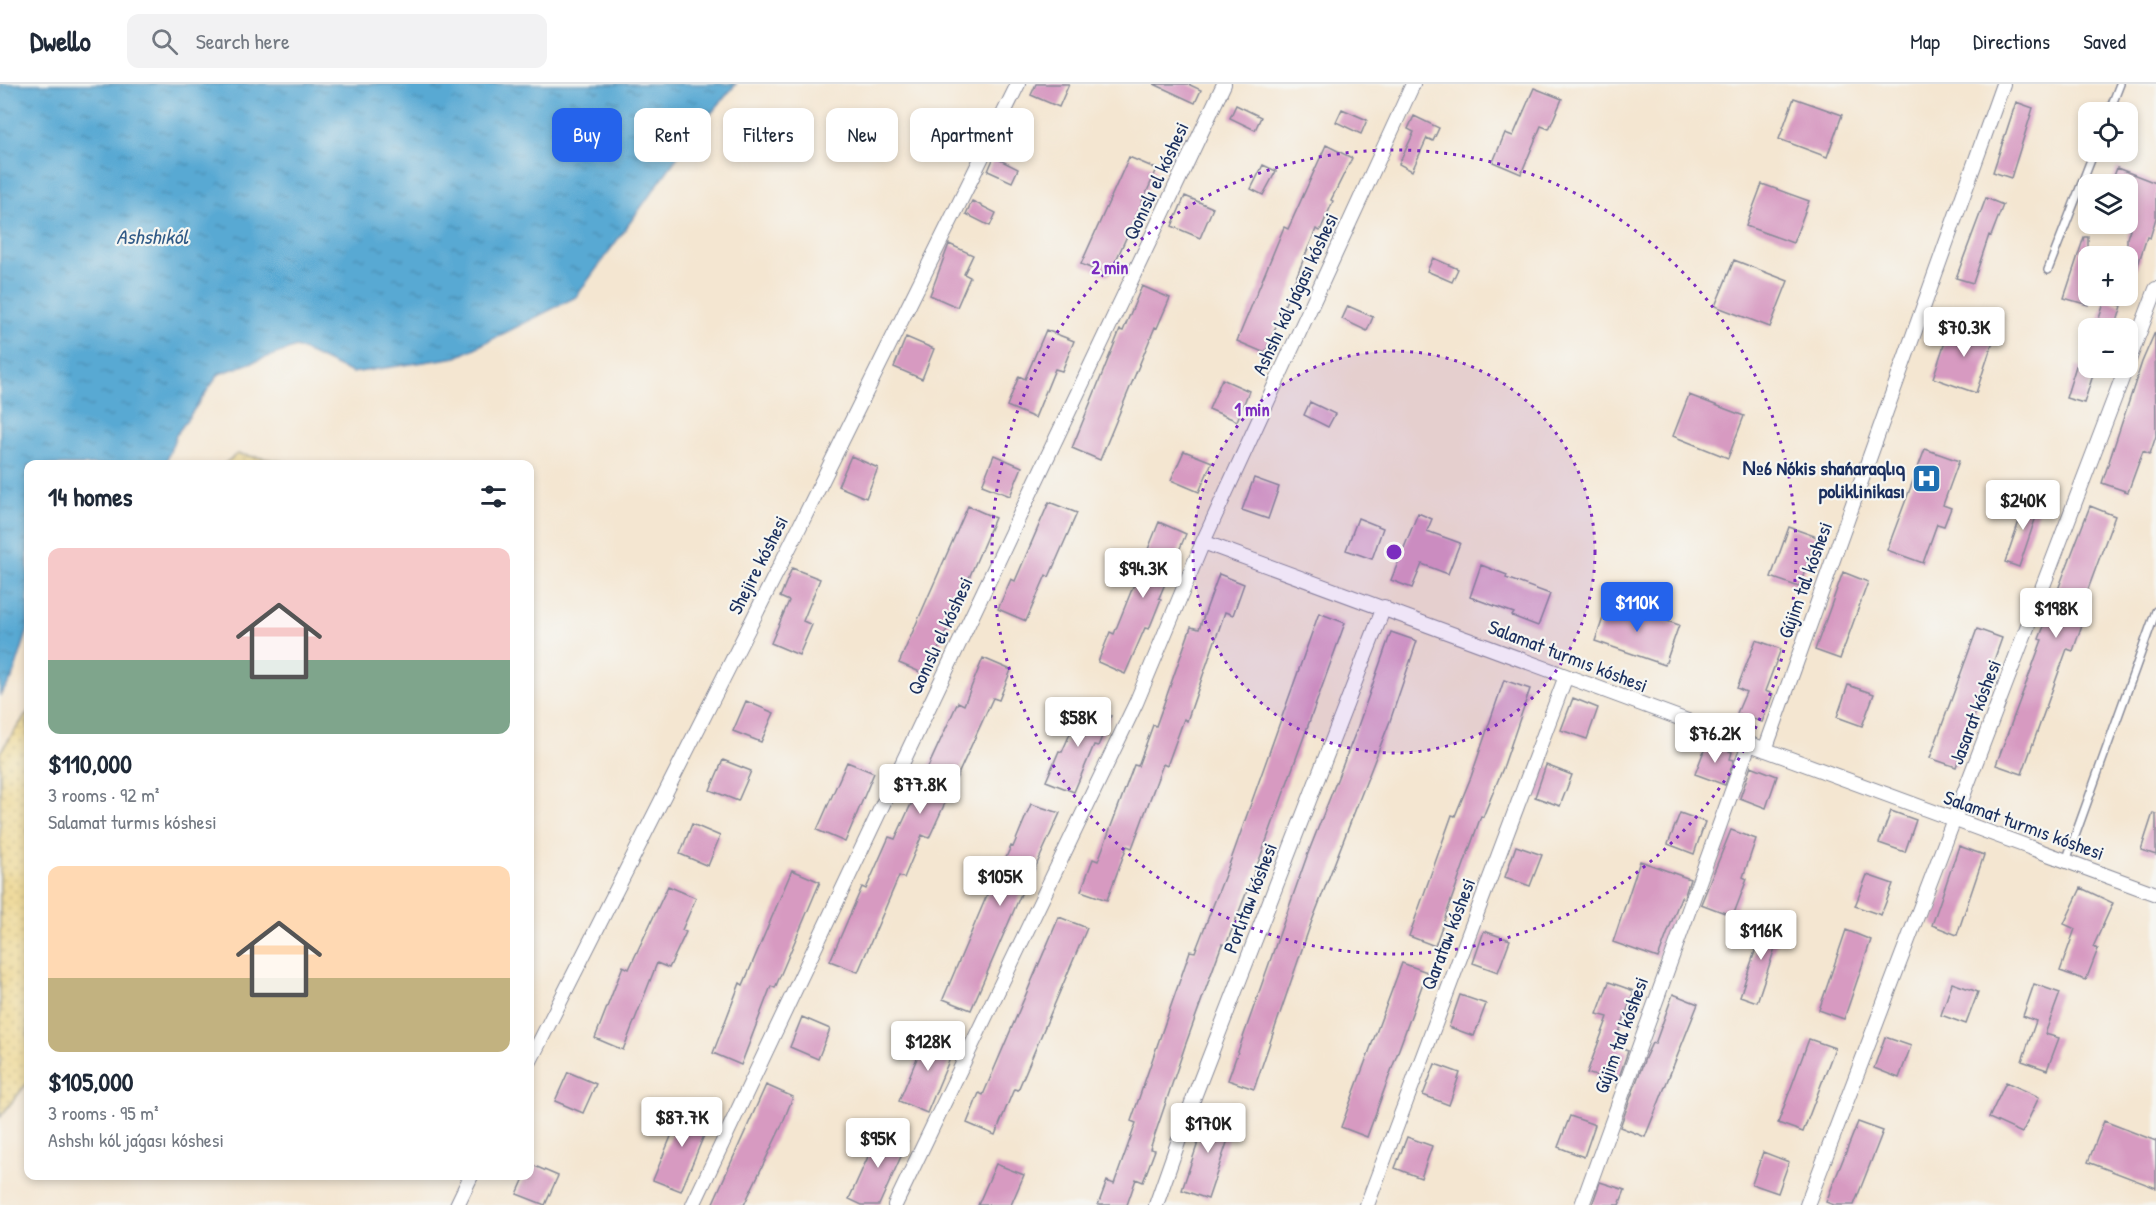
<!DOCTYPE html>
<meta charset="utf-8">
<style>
body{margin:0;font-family:"Patrick Hand",sans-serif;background:#f2f2f3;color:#1f2937;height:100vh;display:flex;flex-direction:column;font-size:22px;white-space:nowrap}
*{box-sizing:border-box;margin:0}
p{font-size:20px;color:#747a83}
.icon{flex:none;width:33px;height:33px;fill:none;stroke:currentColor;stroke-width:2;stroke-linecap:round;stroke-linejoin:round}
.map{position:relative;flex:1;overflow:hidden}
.panel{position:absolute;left:24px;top:376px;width:510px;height:720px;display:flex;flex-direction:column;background:#fff;border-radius:12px;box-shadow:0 3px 9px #0003}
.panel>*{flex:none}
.hud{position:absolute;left:552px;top:24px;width:570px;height:54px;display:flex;gap:12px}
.tools{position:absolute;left:2078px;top:18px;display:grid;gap:12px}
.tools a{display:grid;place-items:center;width:60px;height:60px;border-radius:12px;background:#fff;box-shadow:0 3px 9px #0003;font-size:30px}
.price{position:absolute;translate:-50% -51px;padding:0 14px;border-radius:6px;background:#fff;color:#222;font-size:20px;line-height:39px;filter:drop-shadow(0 2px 3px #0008)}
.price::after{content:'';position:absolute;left:50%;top:36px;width:18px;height:14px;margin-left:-9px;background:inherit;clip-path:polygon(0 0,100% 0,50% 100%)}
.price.selected{background:#2563eb;color:#fff}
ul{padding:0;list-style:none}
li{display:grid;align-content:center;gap:12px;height:318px;padding:0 24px}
li span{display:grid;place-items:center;height:186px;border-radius:12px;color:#555}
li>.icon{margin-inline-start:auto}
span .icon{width:108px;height:108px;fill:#fffc;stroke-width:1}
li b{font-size:26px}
h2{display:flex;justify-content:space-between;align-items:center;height:72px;padding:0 24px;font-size:26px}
.tag{padding:0 21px;border-radius:12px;background:#fff;box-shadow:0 3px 9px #0003;font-size:21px;line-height:54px}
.tag.selected{background:#2563eb;color:#fff}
header{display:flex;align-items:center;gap:36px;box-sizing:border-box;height:84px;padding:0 30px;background:#fff;border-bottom:2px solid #e0e1e3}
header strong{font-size:28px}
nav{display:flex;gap:33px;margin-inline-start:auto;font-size:21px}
.search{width:420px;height:54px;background:#f2f2f3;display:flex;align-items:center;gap:15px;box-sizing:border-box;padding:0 21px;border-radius:12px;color:#747a83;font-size:22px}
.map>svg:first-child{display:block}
.sand{fill:url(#sand-dots);stroke:#84847e;stroke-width:1.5}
.water{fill:url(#water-ripples);stroke:#3a6c98;stroke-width:1.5}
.building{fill:#d79ac1}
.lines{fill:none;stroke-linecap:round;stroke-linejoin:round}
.service-casing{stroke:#888a98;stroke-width:10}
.minor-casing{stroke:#888a98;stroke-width:16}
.service{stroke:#fff;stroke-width:7}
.minor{stroke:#fff;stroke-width:14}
.ring{fill:none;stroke:#7b2cbf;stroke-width:3;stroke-dasharray:3 6}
.labels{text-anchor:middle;stroke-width:4.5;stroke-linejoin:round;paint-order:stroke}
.street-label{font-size:20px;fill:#1b2f5e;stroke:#f6f6f2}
.poi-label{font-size:20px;font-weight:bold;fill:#1b2f5e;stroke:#f6f6f2;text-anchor:end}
.water-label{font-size:21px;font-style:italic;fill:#305a87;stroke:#f6f6f2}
.centre{fill:#7b2cbf;stroke:#f6f6f2;stroke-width:3}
.ring-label{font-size:18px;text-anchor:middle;font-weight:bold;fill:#7b2cbf;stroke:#f6f6f2;stroke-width:4.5;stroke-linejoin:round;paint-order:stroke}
</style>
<header>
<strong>Dwello</strong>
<div class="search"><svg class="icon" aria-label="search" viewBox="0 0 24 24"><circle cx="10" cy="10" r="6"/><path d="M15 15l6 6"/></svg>Search here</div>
<nav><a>Map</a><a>Directions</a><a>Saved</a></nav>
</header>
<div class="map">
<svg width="2156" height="1121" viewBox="0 0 2156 1121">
<defs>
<pattern id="sand-dots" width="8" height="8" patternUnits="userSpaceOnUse" patternTransform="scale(1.5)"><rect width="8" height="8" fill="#eeda9e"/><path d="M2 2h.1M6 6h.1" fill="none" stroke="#ccbb8a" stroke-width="1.8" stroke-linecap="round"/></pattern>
<pattern id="water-ripples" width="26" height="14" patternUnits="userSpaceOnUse" patternTransform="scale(1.5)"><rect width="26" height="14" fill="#58a9d3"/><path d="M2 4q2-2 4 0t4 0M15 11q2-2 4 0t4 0" fill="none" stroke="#488aae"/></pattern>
</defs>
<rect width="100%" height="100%" fill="#f6f6f2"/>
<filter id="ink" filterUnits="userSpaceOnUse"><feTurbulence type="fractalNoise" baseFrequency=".0167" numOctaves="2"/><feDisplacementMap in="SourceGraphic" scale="12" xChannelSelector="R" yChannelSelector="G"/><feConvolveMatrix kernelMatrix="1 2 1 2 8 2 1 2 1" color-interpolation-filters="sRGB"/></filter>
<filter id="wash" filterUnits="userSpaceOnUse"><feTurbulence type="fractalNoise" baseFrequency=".008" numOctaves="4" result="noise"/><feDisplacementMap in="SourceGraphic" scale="24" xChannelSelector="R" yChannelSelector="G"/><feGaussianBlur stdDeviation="1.35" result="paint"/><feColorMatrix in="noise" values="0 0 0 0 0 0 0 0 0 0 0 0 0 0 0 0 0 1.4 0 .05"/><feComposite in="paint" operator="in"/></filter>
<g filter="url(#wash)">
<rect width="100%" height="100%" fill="#f4e6d1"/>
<path class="sand" d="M237,370l67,11h-81z
M28,628v370l-28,35v-365z"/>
<path class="water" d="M0,0h736l-39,46 -121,167 -119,60 -105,16 -56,-26 -77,27 -43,61 -11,30h-137v165l-16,49 -12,16z"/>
<g id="blocks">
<path class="building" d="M1036,0h33l-10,23 -28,-12z
M1154,0h34l13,6 -6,13z
M1534,4l28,11 -13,30 -8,-3 -20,48 -28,-12 12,-29 8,3z
M1794,14l48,17 -15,42 -48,-18z
M2016,18l17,6 -22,70 -18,-6z
M1236,21l25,12 -6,13 -25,-12z
M1342,25l25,11 -6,14 -25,-12z
M1414,32l25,12 -6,13 -6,-3 -15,33 -13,-7 15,-32 -6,-3z
M1326,61l26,13 -21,42 2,1 -13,30 -4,-2 -51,124 -28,-12 47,-114 4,2z
M994,73l24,12 -6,13 -24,-11z
M1129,73l28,12 -48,107 -28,-12z
M1263,81l13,6 -13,24 -12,-6z
M2117,84l39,15v35l-6,20 -3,-1 -17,52h-3v-51l3,-9 -3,-1v-44h-16z
M1762,100l47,17 -16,42 -47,-17z
M1185,112l28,12 -13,30 -28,-12z
M1986,114l17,7 -12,31 -2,-1 -16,48 -17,-5z
M972,117l24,12 -6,13 -24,-12z
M2084,153h4v68l-24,-7z
M949,160l24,11 -9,19 6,3 -13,30 -27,-12z
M1433,174l25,11 -6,13 -25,-11z
M1734,176l54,21 -18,46 -55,-21z
M1142,202l28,12 -13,30 -2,-1 -55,133 -28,-12 48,-118 3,1z
M2105,216l17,6 -7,22h-19z
M1348,222l25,11 -6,14 -25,-12z
M1951,240l43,14 -18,55 -43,-15z
M1046,246l28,11 -12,30 -7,-2 -20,49 -28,-12 12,-30 6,3z
M2155,248l1,104 -6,18 -7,-3 -15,41 -26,-9 40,-121z
M906,253l28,12 -12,30 -28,-12z
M2076,282l18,6 -10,31 -18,-5z
M1222,295l27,12 -12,30 -28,-12z
M1689,311l55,21 -16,42 -55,-22z
M1310,318l25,12 -7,13 -24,-12z
M1925,365l34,12 -16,44 8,3 -7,18 -7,-2 -14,39 -36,-13z
M1184,367l28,11 -13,30 -28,-12z
M994,371l28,12 -12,29 -28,-11z
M851,372l27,12 -12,30 -28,-12z
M1254,394l25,9 -11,32 -26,-9z
M2028,411l14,4 -23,68 -14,-5z
M1049,418l28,11 -28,64 -3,-2 -20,46 -28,-12 13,-30 4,2z
M968,422l27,12 -68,157 -28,-12z
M2090,422l25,10 -35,95 6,2 -13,38 -6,-2 -45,125 -26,-9 46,-125 -3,-1z
M1418,429l14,6 -5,12 33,12 -12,31 -26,-10 -10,24 -21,-8z
M1358,434l25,10 -11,31 -26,-9z
M1159,438l27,12 -27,64 2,1 -12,30 -4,-1 -20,46 -27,-12 12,-30 4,2z
M1789,443l28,10 -18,50 -28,-10z
M1481,481l26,10 -1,3 44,16 -12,32 -26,-10 2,-3 -44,-16z
M792,484l28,11 -17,42 9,4 -13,30 -28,-12 18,-42 -9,-4z
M1843,488l25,10 -28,77 -25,-9z
M1219,490l25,10 -11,31 -8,-3 -38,109 -3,-2 -17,47 -4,-2 -31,84 -5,-2 -20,54 -26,-9 12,-32 5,2 36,-96 4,1 15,-41 3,1 35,-99 8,2z
M1609,517l70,24 -14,40 -70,-24z
M1319,529l26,10 -82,227 -37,95 -4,-1 -37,102 -35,103 5,1 -12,32 -7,-3 -9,26h-29l9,-24 7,3 22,-61 -5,-2 59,-170 5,1 37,-95z
M1977,545l25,9 -46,129 -26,-9z
M1391,548l26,9 -27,80 -80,205 -56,163 -26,-9 79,-224 50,-127z
M1756,556l25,9 -16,42 8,3 -11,28 -25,-9 9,-21 -9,-4z
M983,574l28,12 -12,30 -6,-2 -64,140 -7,-3 -18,43 -5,-2 -41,96 -28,-11 32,-74 4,2 23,-52 6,2 63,-137 6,3z
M1504,596l26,9 -27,79 -20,49 -2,-1 -46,130 -26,-10 43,-121 3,1 16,-39z
M1848,601l26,9 -12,32 -25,-9z
M1573,614l25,10 -11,31 -26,-9z
M746,617l28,12 -13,29 -28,-11z
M1083,620l28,12 -13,30 -4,-1 -20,47 -28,-11 13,-30 3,1z
M1707,659l25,9 -2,7 4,1 -9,25 -30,-11z
M723,676l28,11 -13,30 -28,-11z
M847,678l27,11 -29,69 -28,-12z
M1546,681l26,10 -12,31 -25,-9z
M1751,682l26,10 -11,32 -26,-10z
M1031,720l29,9 -34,75 -2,-1 -53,123 -28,-11 47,-111 3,1 18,-43 2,1z
M1891,727l25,9 -11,32 -26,-9z
M1680,729l25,9 -11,32 -26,-10z
M2153,729l3,1v41l-15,-5z
M692,740l28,12 -12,30 -28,-12z
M1731,746l25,9 -13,38 4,2 -14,37 -32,-12z
M1516,762l26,9 -12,31 -25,-9z
M1959,762l25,9 -27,80 -25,-10z
M1640,777l50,18 -6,19 -3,-1 -23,61 -45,-16z
M792,786l28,12 -45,106 -4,-2 -30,79 -28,-12 27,-70 3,2z
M1867,791l26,9 -12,31 -26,-9z
M668,802l28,12 -14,32 4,2 -17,36 -12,-5 -34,87 -28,-12 28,-72 6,3z
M2081,804l32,15 -20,44 5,2 -12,31 -26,-9 15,-42 -11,-5z
M1059,833l28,11 -69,162 -4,-1 -19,46 -28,-12 12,-30 4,2z
M1766,834l16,9 -25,75 -17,-6z
M1846,846l25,10 -27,79 -25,-9z
M1484,847l26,9 -12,32 -25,-9z
M1402,879l25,9 -60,165 -26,-10z
M1609,898l25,9 -20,55 14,5 -11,32 -30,-10 21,-56 -11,-3z
M1952,899l26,9 -12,32 -25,-9z
M2034,900l26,9 -15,41 14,4 -12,32 -25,-9 14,-40 -13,-5z
M1673,910l25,10 -53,133 -25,-10 25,-69 7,-15 3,1z
M1460,911l26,9 -12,32 -25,-9z
M802,933l28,12 -12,30 -28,-12z
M928,948l28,12 -29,69 -28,-12z
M1885,953l26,9 -12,32 -25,-10z
M1809,955l26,9 -32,84 -25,-9z
M1435,980l25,9 -11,32 -26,-10z
M568,988l28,12 -13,29 -28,-12z
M2006,998l33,15 -17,36 -33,-15z
M766,1001l27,12 -12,30 -37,78h-32z
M684,1021l28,11 -31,75 -28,-11z
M1209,1026l26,9 -27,80 -26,-9z
M1570,1032l25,9 -11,32 -26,-10z
M2104,1037l52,20v47l-68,-26z
M1858,1038l25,9 -29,74h-20l-8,-3z
M880,1046l28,11 -29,64h-17l-13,-6z
M1407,1053l25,9 -11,32 -26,-10z
M1763,1068l26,10 -11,31 -26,-9z
M530,1080l28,12 -13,29 -28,-11 8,-18h5z
M996,1080l28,11 -13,30h-33z
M1600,1098l25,8 -6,15h-27z"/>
</g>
</g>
<g filter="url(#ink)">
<use href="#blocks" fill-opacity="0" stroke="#888a98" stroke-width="1.5"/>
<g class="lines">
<defs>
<path id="service" d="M2109,28l11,-28
M2048,186l46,-118
M2066,777l90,-250"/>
<path id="minor" d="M2127,281l29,-76
M1203,458l953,352
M1765,666l238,-666
M530,977l262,-519 226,-458
M457,1121l14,-29
M693,1121l531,-1121
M895,1121l241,-502 67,-161 210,-458
M1156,1121l38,-108 190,-490
M1367,1121l199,-529
M1582,1121l167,-461
M1807,1121l319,-837"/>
</defs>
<use href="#service" class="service-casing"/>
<use href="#minor" class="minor-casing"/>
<use href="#service" class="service"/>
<use href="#minor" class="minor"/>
</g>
</g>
<circle cx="1394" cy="468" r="201" fill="#7b2cbf" fill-opacity=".12"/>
<g class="ring">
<circle cx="1394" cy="468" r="201"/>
<circle cx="1394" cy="468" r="402"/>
</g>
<defs>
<symbol id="hospital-square" viewBox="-11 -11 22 22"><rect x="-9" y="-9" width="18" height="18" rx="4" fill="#1f6fb2" stroke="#f6f6f2"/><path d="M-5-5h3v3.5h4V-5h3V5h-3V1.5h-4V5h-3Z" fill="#fff"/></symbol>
</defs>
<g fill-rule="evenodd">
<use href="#hospital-square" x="1910" y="378" width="33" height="33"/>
</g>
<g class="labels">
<g class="street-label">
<text transform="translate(1156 97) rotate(-65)" y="7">Qonıslı el kóshesi</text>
<text transform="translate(1295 210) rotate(-65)" y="7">Ashshı kól jaǵası kóshesi</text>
<text transform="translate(758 481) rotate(-63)" y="7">Shejire kóshesi</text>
<text transform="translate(1805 496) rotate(-70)" y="7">Gújim tal kóshesi</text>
<text transform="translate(940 552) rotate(-65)" y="7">Qonıslı el kóshesi</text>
<text transform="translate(1568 572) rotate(21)" y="7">Salamat turmıs kóshesi</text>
<text transform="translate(1975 628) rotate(-69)" y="7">Jasarat kóshesi</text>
<text transform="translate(2024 741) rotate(20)" y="7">Salamat turmıs kóshesi</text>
<text transform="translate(1250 814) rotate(-69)" y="7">Porlıtaw kóshesi</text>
<text transform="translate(1448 850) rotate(-69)" y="7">Qarataw kóshesi</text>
<text transform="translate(1621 951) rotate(-70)" y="7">Gújim tal kóshesi</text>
</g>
<g class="poi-label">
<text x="1905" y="391">№6 Nókis shańaraqlıq<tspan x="1905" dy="23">poliklinikası</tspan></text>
</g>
<g class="water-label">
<text x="152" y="160">Ashshıkól</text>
</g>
</g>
<circle cx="1394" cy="468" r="9" class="centre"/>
<g class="ring-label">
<text x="1110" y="190">2 min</text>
<text x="1252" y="332">1 min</text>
</g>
</svg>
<div class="tools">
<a><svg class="icon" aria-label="locate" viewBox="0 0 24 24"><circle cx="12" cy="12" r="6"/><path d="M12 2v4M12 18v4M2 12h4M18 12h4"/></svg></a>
<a><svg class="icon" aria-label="layers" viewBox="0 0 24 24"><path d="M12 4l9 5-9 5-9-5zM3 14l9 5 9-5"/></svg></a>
<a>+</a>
<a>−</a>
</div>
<b class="price" style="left:1964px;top:274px">$70.3K</b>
<b class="price" style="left:2023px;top:447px">$240K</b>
<b class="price" style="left:1143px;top:515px">$94.3K</b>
<b class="price selected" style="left:1637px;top:549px">$110K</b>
<b class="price" style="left:2056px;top:555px">$198K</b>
<b class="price" style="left:1078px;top:664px">$58K</b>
<b class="price" style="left:1715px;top:680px">$76.2K</b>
<b class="price" style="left:920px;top:731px">$77.8K</b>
<b class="price" style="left:1000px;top:823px">$105K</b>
<b class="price" style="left:1761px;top:877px">$116K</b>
<b class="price" style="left:928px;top:988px">$128K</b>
<b class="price" style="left:682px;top:1064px">$87.7K</b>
<b class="price" style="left:1208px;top:1070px">$170K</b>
<b class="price" style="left:878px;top:1085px">$95K</b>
<div class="hud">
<a class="tag selected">Buy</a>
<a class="tag">Rent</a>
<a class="tag">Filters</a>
<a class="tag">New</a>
<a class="tag">Apartment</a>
</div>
<section class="panel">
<h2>14 homes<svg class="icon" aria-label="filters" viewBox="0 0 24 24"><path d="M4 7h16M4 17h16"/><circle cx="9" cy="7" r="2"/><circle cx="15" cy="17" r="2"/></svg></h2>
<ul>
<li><span style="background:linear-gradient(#f6c9c9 60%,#7fa58c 0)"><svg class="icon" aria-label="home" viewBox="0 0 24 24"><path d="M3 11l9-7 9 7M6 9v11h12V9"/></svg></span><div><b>$110,000</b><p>3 rooms · 92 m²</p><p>Salamat turmıs kóshesi</p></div></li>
<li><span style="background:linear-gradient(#ffd9b3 60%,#c2b280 0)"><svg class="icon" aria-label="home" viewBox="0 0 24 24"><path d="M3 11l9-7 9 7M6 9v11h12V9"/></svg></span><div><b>$105,000</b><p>3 rooms · 95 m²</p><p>Ashshı kól jaǵası kóshesi</p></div></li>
</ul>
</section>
</div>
